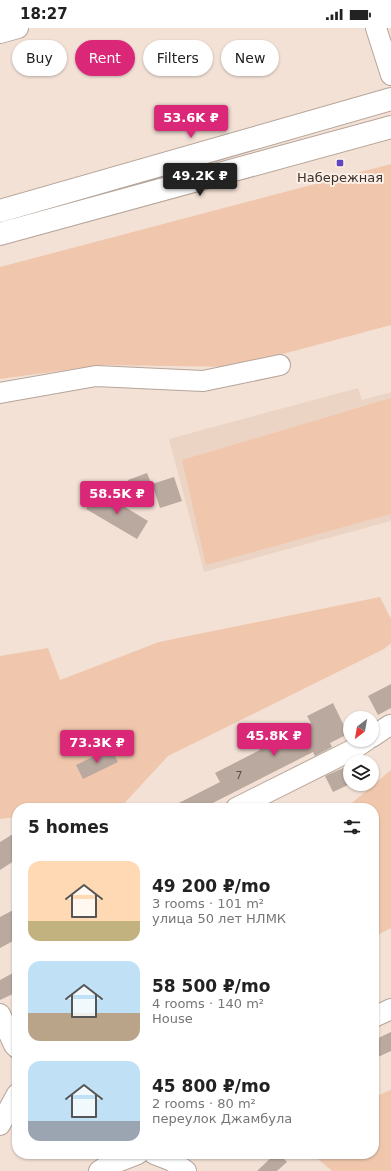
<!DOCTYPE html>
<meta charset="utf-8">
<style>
body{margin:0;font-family:"DejaVu Sans",sans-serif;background:#f2f2f2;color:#222;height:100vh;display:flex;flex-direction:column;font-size:15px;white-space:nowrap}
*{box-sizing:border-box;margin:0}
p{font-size:13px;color:#767676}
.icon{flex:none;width:22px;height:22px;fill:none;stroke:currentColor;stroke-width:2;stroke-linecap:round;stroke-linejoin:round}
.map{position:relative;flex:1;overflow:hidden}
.sheet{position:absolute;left:12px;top:775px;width:367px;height:356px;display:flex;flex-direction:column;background:#fff;border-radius:16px;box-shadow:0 1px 3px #0004}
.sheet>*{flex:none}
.top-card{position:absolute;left:12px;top:12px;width:367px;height:36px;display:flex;gap:8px}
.needle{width:26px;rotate:211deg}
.controls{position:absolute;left:343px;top:683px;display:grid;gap:8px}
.controls a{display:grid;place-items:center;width:36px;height:36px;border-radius:50%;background:#fff;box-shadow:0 1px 3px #0004;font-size:20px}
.price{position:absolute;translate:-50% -34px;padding:0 9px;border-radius:4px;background:#db2777;color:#fff;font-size:13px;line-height:26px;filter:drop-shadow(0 1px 2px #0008)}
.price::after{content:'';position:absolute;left:50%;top:24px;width:12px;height:9px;margin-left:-6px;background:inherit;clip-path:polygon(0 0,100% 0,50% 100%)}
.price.selected{background:#222;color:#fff}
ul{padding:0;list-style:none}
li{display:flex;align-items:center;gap:12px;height:100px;padding:0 16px}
li span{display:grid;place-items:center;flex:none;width:112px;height:80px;border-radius:12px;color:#555}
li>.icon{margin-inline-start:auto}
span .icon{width:48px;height:48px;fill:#fffc;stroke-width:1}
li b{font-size:17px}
h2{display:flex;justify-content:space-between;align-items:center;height:48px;padding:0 16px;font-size:17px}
.tag{padding:0 14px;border-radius:18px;background:#fff;box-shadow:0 1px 3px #0004;font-size:14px;line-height:36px}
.tag.selected{background:#db2777;color:#fff}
.status{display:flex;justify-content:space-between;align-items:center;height:28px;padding:0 20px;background:#fff;direction:ltr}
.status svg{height:11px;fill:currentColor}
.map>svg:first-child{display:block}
.built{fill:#ecd4c4}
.green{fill:#f0c7ad}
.building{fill:#baa99f}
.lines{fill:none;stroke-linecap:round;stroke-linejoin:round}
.minor-casing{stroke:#b6a59a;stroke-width:22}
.major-casing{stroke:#b6a59a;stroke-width:24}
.minor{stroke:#fff;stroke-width:20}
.major{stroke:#fff;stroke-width:22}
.poi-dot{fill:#5d46bf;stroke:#fdefe6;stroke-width:1.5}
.labels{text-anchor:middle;stroke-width:4;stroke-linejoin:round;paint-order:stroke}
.number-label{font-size:11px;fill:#59504a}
.poi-label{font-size:13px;fill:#39322d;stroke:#fdefe6}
</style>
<div class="status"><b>18:27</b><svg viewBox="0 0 49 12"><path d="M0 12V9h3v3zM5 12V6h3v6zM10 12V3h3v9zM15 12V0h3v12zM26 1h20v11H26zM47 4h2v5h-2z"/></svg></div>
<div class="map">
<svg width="391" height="1143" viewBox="0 0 391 1143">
<rect width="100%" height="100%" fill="#f3e1d5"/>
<path class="built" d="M358,360l4,12 29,-8v129l-187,51 -35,-133z"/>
<path class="green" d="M391,136v161l-157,42 -130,-2 -104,14v-112z
M391,370v116l-185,51 -24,-105z
M380,569l11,22v24l-7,6 -216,107 -48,52h-103v9l-17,2v-163l48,-8 12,32 99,-38z
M391,742v158l-17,9v-129h-28z
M391,1062v81h-59l-20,-17h62v-57z"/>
<path class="building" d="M147,445l6,15 -19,7 -6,-15z
M174,449l8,24 -22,7 -8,-24z
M97,462l51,31 -11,18 -51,-30z
M391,656v24l-13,7 -10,-19z
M333,675l15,31 -18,9 2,4 -17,9 -2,-4 -110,56h-34l51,-26 -5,-9 45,-23 -1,-2 52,-25 -4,-7z
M111,720l7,14 -35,17 -7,-14z
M350,737v19l-17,8 -8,-16z
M13,806l4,7v18l-17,11v-28z
M17,880v31l-17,9v-31z
M13,945l4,8v11l-17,8v-20z
M391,1004v19l-13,6 -4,-9v-8z
M275,1126h4l8,8 -10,9h-20z"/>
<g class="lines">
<defs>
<path id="minor" d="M376,0l15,47
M0,5l18,-5
M0,365l96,-17 107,5 77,-16
M372,709l18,-12
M236,780l118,-59 13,-9
M0,986l14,31 3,3
M374,989l17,-8
M0,1097l17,-31
M154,1126l18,7 14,10
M99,1143l8,-5 31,-12"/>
<path id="major" d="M0,183l391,-112
M0,206l391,-107"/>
</defs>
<use href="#minor" class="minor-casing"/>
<use href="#major" class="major-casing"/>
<use href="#minor" class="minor"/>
<use href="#major" class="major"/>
</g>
<rect class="poi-dot" x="336" y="131" width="8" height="8" rx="2"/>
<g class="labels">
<g class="number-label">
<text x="239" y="751">7</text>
</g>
<g class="poi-label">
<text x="340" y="154">Набережная</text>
</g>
</g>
</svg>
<div class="controls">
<a><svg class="needle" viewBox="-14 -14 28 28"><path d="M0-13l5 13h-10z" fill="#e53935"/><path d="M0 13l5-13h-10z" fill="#767676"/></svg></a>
<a><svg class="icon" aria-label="layers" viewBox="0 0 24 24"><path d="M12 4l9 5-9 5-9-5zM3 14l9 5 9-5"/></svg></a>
</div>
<b class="price" style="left:191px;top:111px">53.6K ₽</b>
<b class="price selected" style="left:200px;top:169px">49.2K ₽</b>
<b class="price" style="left:117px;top:487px">58.5K ₽</b>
<b class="price" style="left:274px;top:729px">45.8K ₽</b>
<b class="price" style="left:97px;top:736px">73.3K ₽</b>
<div class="top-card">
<a class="tag">Buy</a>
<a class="tag selected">Rent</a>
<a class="tag">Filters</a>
<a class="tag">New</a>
</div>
<section class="sheet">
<h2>5 homes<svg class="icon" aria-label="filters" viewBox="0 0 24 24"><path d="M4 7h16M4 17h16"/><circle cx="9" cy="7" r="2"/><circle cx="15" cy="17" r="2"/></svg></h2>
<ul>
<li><span style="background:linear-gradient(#ffd9b3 75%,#c2b280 0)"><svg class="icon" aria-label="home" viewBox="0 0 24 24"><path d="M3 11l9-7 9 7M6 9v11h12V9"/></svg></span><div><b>49 200 ₽/mo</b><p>3 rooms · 101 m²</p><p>улица 50 лет НЛМК</p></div></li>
<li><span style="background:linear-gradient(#bfe0f5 65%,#b9a48a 0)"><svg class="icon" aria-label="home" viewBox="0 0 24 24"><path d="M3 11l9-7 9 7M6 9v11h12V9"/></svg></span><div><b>58 500 ₽/mo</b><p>4 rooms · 140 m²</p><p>House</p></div></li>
<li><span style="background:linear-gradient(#bfe0f5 75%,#9aa5b1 0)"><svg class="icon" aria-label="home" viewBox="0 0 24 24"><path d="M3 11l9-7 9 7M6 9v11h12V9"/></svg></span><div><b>45 800 ₽/mo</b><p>2 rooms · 80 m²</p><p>переулок Джамбула</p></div></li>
</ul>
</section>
</div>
